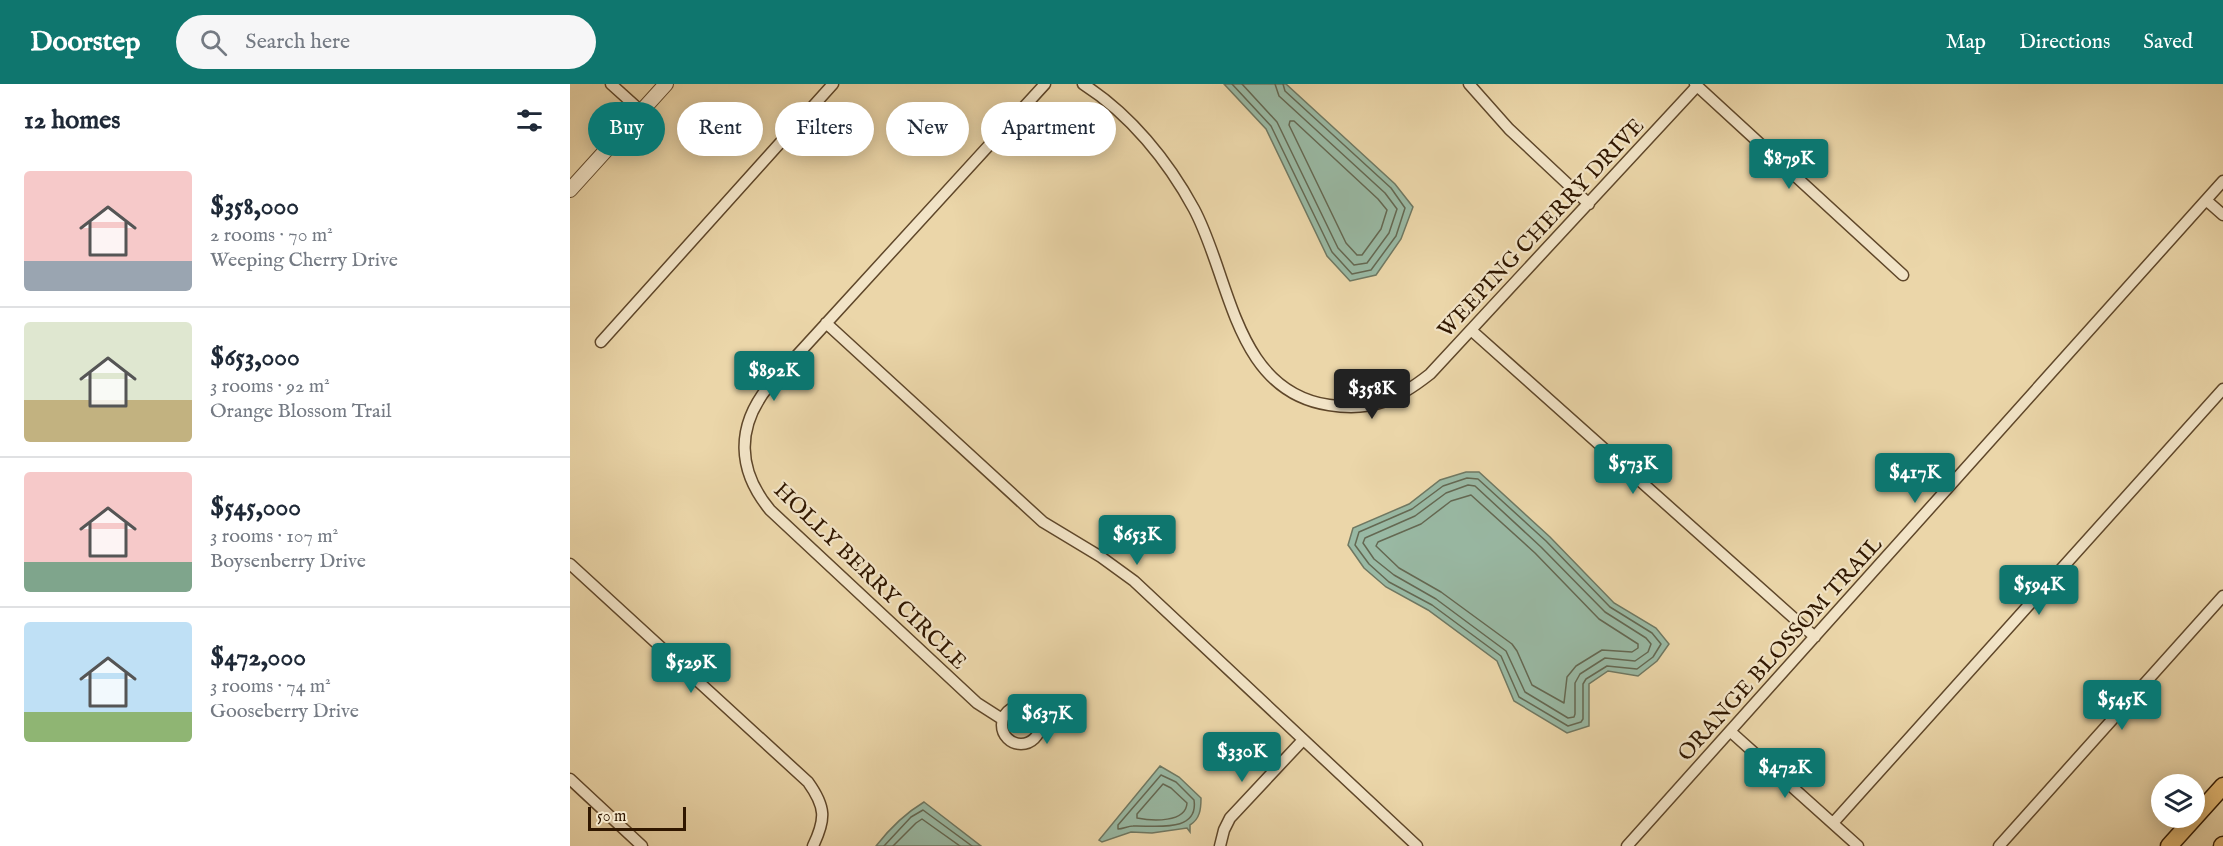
<!DOCTYPE html>
<meta charset="utf-8">
<style>
body{margin:0;font-family:"IM FELL English",serif;background:#f6f6f7;color:#1f2937;height:100vh;display:flex;flex-direction:column;font-size:22px;white-space:nowrap}
*{box-sizing:border-box;margin:0}
p{font-size:20px;color:#747a83}
.icon{flex:none;width:33px;height:33px;fill:none;stroke:currentColor;stroke-width:2;stroke-linecap:round;stroke-linejoin:round}
.map{position:relative;flex:1;overflow:hidden}
.details{display:flex;flex-direction:column;background:#fff;width:570px}
.details>*{flex:none}
.hud{position:absolute;left:18px;top:18px;width:570px;height:54px;display:flex;gap:12px}
.tools{position:absolute;left:1581px;top:690px;display:grid;gap:12px}
.tools a{display:grid;place-items:center;width:54px;height:54px;border-radius:50%;background:#fff;box-shadow:0 3px 15px #0003;font-size:30px}
.scale{position:absolute;left:18px;bottom:15px;width:98px;box-sizing:border-box;padding-left:6px;border:3px solid #301700;border-top:0;font-size:16px;line-height:21px;white-space:nowrap;color:#301700;-webkit-text-stroke:4px #f2e4c7;paint-order:stroke}
.price{position:absolute;translate:-50% -51px;padding:0 14px;border-radius:6px;background:#0f766e;color:#fff;font-size:20px;line-height:39px;filter:drop-shadow(0 2px 3px #0008)}
.price::after{content:'';position:absolute;left:50%;top:36px;width:18px;height:14px;margin-left:-9px;background:inherit;clip-path:polygon(0 0,100% 0,50% 100%)}
.price.active{background:#222;color:#fff}
ul{padding:0;list-style:none}
li{display:flex;align-items:center;gap:18px;height:150px;padding:0 24px}
li+li{border-top:2px solid #e0e1e3}
li span{display:grid;place-items:center;flex:none;width:168px;height:120px;border-radius:6px;color:#555}
li>.icon{margin-inline-start:auto}
span .icon{width:72px;height:72px;fill:#fffc;stroke-width:1}
li b{font-size:26px}
h2{display:flex;justify-content:space-between;align-items:center;height:72px;padding:0 24px;font-size:26px}
.tag{padding:0 21px;border-radius:27px;background:#fff;box-shadow:0 3px 15px #0003;font-size:21px;line-height:54px}
.tag.active{background:#0f766e;color:#fff}
header{display:flex;align-items:center;gap:36px;box-sizing:border-box;height:84px;padding:0 30px;background:#0f766e;color:#fff}
header strong{font-size:28px}
nav{display:flex;gap:33px;margin-inline-start:auto;font-size:21px}
.search{width:420px;height:54px;background:#f6f6f7;display:flex;align-items:center;gap:15px;box-sizing:border-box;padding:0 21px;border-radius:33px;color:#747a83;font-size:22px}
main{display:flex;flex:1;min-height:0}
.map>svg:first-child{display:block}
.water{fill:#99b9a4;stroke:#6f7862;stroke-width:1.5}
.lines{fill:none;stroke-linecap:round;stroke-linejoin:round}
.shore{stroke:#646852;stroke-width:1.5}
.minor-casing{stroke:#5f472a;stroke-width:13}
.tertiary-casing{stroke:#5f472a;stroke-width:16}
.primary-casing{stroke:#301700;stroke-width:19}
.minor{stroke:#f2e4c7;stroke-width:10}
.tertiary{stroke:#f2e4c7;stroke-width:14}
.primary{stroke:#e6bb74;stroke-width:16}
.labels{text-anchor:middle;stroke-width:4.5;stroke-linejoin:round;paint-order:stroke}
.street-label{font-size:22px;fill:#301700;stroke:#f2e4c7}
</style>
<header>
<strong>Doorstep</strong>
<div class="search"><svg class="icon" aria-label="search" viewBox="0 0 24 24"><circle cx="10" cy="10" r="6"/><path d="M15 15l6 6"/></svg>Search here</div>
<nav><a>Map</a><a>Directions</a><a>Saved</a></nav>
</header>
<main>
<section class="details">
<h2>12 homes<svg class="icon" aria-label="filters" viewBox="0 0 24 24"><path d="M4 7h16M4 17h16"/><circle cx="9" cy="7" r="2"/><circle cx="15" cy="17" r="2"/></svg></h2>
<ul>
<li><span style="background:linear-gradient(#f6c9c9 75%,#9aa5b1 0)"><svg class="icon" aria-label="home" viewBox="0 0 24 24"><path d="M3 11l9-7 9 7M6 9v11h12V9"/></svg></span><div><b>$358,000</b><p>2 rooms · 70 m²</p><p>Weeping Cherry Drive</p></div></li>
<li><span style="background:linear-gradient(#dfe7d0 65%,#c2b280 0)"><svg class="icon" aria-label="home" viewBox="0 0 24 24"><path d="M3 11l9-7 9 7M6 9v11h12V9"/></svg></span><div><b>$653,000</b><p>3 rooms · 92 m²</p><p>Orange Blossom Trail</p></div></li>
<li><span style="background:linear-gradient(#f6c9c9 75%,#7fa58c 0)"><svg class="icon" aria-label="home" viewBox="0 0 24 24"><path d="M3 11l9-7 9 7M6 9v11h12V9"/></svg></span><div><b>$545,000</b><p>3 rooms · 107 m²</p><p>Boysenberry Drive</p></div></li>
<li><span style="background:linear-gradient(#bfe0f5 75%,#8fb573 0)"><svg class="icon" aria-label="home" viewBox="0 0 24 24"><path d="M3 11l9-7 9 7M6 9v11h12V9"/></svg></span><div><b>$472,000</b><p>3 rooms · 74 m²</p><p>Gooseberry Drive</p></div></li>
</ul>
</section>
<div class="map">
<svg width="1653" height="762" viewBox="0 0 1653 762">
<rect width="100%" height="100%" fill="#ebd6a9"/>
<filter id="stains"><feTurbulence type="fractalNoise" baseFrequency=".00333" numOctaves="4"/><feColorMatrix values="0 0 0 0 .2 0 0 0 0 .09 0 0 0 0 .02 0 0 0 .5 -.17"/></filter>
<radialGradient id="worn" r=".72"><stop offset=".6" stop-color="#630" stop-opacity="0"/><stop offset="1" stop-color="#630" stop-opacity=".3"/></radialGradient>
<path class="water" d="M654,0h62l109,100 18,23 -12,32 -25,36 -26,6 -23,-25 -61,-127z
M896,388h13l71,65 64,66 42,25 13,16 -12,17 -19,15 -30,-5 -19,13v42l-22,7 -53,-32 -17,-40 -69,-51 -42,-23 -22,-19 -16,-23 5,-17 56,-24 31,-24z
M590,682l19,11 22,21c0,11 -1,21 -11,27v7l-3,-4 -35,5 -21,-1 -29,10 -3,-2z
M354,718l57,44h-105c14,-18 28,-32 48,-44z"/>
<g class="lines">
<path class="shore" d="M662,0l39,42 61,126 20,22 19,-4 25,-34 9,-28 -14,-20 -106,-97 -2,-7
M672,0l35,38 61,126 16,17 13,-2 22,-30 8,-24 -12,-16 -106,-97 -4,-12
M720,37h4l84,78 9,11 -6,19 -19,26h-5l-11,-12 -57,-118z
M897,394l11,1 68,62 64,66 42,26 9,11 -8,13 -16,12 -30,-3 -21,13 -3,5v35l-2,3 -13,4 -49,-29 -18,-41 -69,-51 -43,-23 -20,-18 -14,-19 4,-13 53,-23 31,-23z
M898,401l7,1 66,61 64,65 41,26 5,6 -3,8 -13,9 -30,-3 -25,16 -5,9v31l-1,3 -6,1 -43,-26 -19,-41 -70,-52 -42,-24 -20,-16 -11,-16 2,-5 50,-22 31,-23z
M901,411l64,58 64,66 39,25v4l-6,4 -30,-2 -26,16 -9,11 -3,26 -32,-18 -15,-34 -5,-7 -71,-52 -42,-24 -23,-22 2,-4 43,-18 30,-23z
M591,691l15,7 18,18c5,34 -41,25 -61,26 -5,0 -10,3 -15,3v-4z
M593,700l8,4 16,15c-1,20 -35,18 -50,15v-4z
M314,762l27,-29 12,-7 49,36
M323,762l23,-23 6,-4 38,27"/>
<defs>
<path id="minor" d="M41,0l30,27
M513,0c47,30 85,77 111,125 37,69 40,182 135,196 43,7 68,-5 101,-31l267,-288
M899,0l40,45 80,75
M1125,0l208,191
M1636,116l17,15
M256,239l217,199 58,35 33,24 283,265
M901,246l344,307
M31,258l232,-258
M0,480l238,218c18,25 18,37 5,64
M432 641a19 19 0 1 1 38 0a19 19 0 1 1-38 0Z
M432,635l-25,-16 -207,-193c-33,-40 -34,-83 -2,-123l277,-303
M1161,648l127,114
M0,695l72,67
M1263,739l390,-434
M650,762l4,-16 6,-12 73,-78
M1057,762l596,-665
M1429,762l224,-250"/>
<path id="tertiary" d="M0,106l96,-106"/>
<path id="primary" d="M1599,762l54,-60
M1652,762l1,-1"/>
</defs>
<use href="#minor" class="minor-casing"/>
<use href="#tertiary" class="tertiary-casing"/>
<use href="#primary" class="primary-casing"/>
<use href="#minor" class="minor"/>
<use href="#tertiary" class="tertiary"/>
<use href="#primary" class="primary"/>
</g>
<g class="labels">
<g class="street-label">
<text transform="translate(970 143) rotate(-47)" y="8">WEEPING CHERRY DRIVE</text>
<text transform="translate(301 491) rotate(44)" y="8">HOLLY BERRY CIRCLE</text>
<text transform="translate(1209 564) rotate(-48)" y="8">ORANGE BLOSSOM TRAIL</text>
</g>
</g>
<rect width="100%" height="100%" filter="url(#stains)"/>
<rect width="100%" height="100%" fill="url(#worn)"/>
</svg>
<div class="tools">
<a><svg class="icon" aria-label="layers" viewBox="0 0 24 24"><path d="M12 4l9 5-9 5-9-5zM3 14l9 5 9-5"/></svg></a>
</div>
<div class="scale">50 m</div>
<b class="price" style="left:1219px;top:106px">$879K</b>
<b class="price" style="left:204px;top:318px">$892K</b>
<b class="price active" style="left:802px;top:336px">$358K</b>
<b class="price" style="left:1063px;top:411px">$573K</b>
<b class="price" style="left:1345px;top:420px">$417K</b>
<b class="price" style="left:567px;top:482px">$653K</b>
<b class="price" style="left:1469px;top:532px">$594K</b>
<b class="price" style="left:121px;top:610px">$529K</b>
<b class="price" style="left:1552px;top:647px">$545K</b>
<b class="price" style="left:477px;top:661px">$637K</b>
<b class="price" style="left:672px;top:699px">$330K</b>
<b class="price" style="left:1215px;top:715px">$472K</b>
<div class="hud">
<a class="tag active">Buy</a>
<a class="tag">Rent</a>
<a class="tag">Filters</a>
<a class="tag">New</a>
<a class="tag">Apartment</a>
</div>
</div>
</main>
